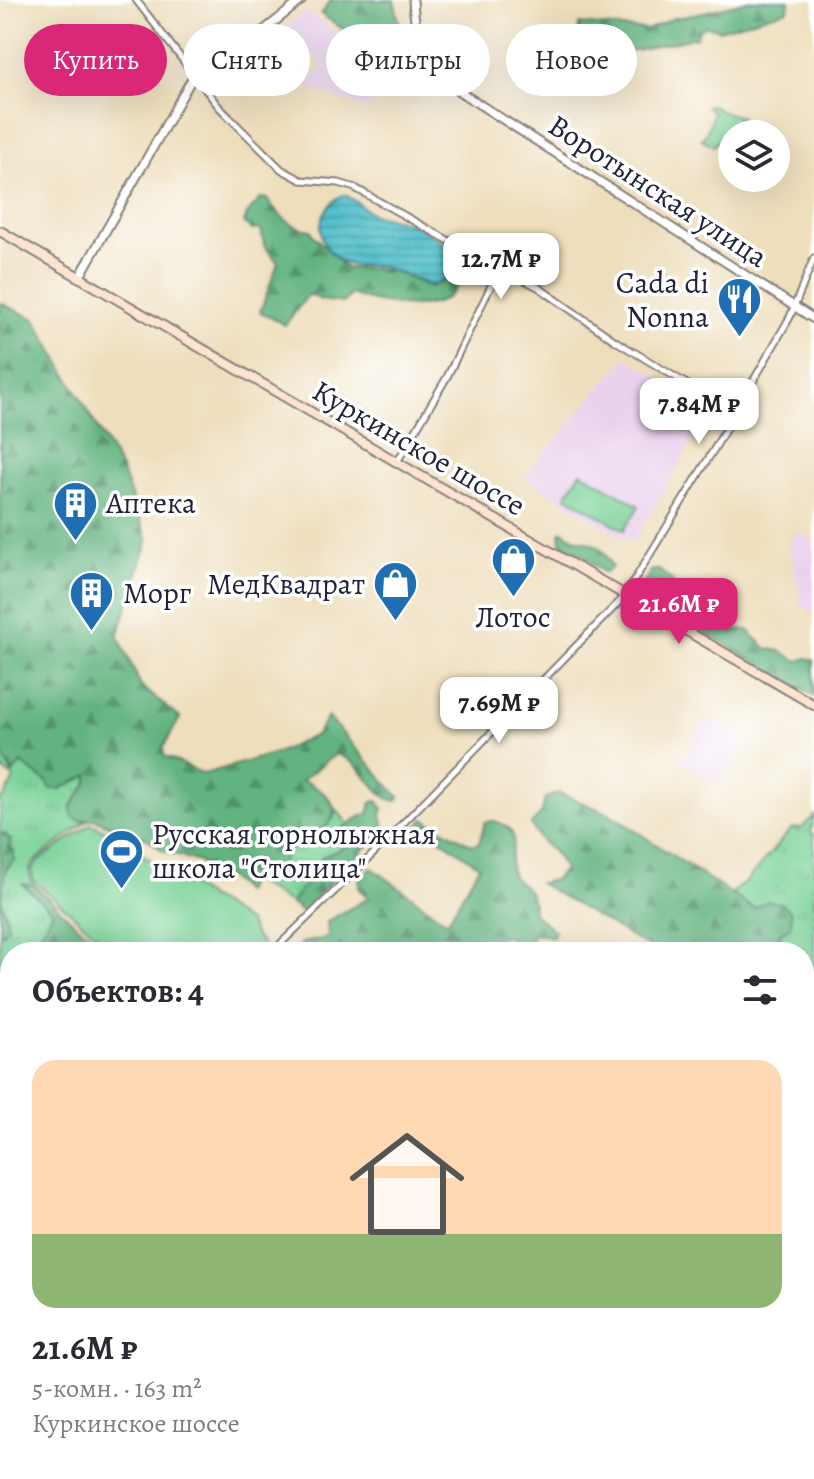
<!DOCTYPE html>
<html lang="ru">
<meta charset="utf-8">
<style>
body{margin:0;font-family:Alegreya,serif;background:#f2f2f3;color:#2b2b33;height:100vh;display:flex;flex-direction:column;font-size:30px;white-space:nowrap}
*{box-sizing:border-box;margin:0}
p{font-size:26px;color:#7c7c81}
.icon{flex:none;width:44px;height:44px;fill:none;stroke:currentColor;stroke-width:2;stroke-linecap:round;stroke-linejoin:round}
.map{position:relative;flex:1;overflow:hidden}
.side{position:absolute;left:0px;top:942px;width:814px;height:538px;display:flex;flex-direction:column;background:#fff;border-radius:32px 32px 0 0;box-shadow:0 8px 32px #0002}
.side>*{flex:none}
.banner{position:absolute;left:24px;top:24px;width:766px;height:72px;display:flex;gap:16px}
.tools{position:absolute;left:718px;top:120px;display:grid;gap:16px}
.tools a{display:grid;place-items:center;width:72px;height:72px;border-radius:50%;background:#fff;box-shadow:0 8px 32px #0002;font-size:40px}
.price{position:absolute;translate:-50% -68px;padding:0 18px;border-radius:16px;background:#fff;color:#222;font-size:26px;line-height:52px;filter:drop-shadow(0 2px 4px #0008)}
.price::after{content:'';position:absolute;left:50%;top:48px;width:24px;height:18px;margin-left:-12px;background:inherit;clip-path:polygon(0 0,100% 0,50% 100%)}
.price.current{background:#db2777;color:#fff}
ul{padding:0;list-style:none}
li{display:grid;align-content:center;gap:16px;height:424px;padding:0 32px}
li+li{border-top:2px solid #e1e1e2}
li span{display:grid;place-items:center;height:248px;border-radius:24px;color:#555}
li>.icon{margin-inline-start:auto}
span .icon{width:144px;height:144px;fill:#fffc;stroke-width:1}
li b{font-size:34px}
h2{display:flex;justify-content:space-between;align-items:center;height:96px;padding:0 32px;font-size:34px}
.tag{padding:0 28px;border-radius:36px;background:#fff;box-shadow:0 8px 32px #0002;font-size:28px;line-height:72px}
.tag.current{background:#db2777;color:#fff}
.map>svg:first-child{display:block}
.built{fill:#ead1ec}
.grass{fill:url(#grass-tufts);stroke:#4e7a68;stroke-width:2}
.forest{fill:url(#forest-firs);stroke:#426a5d;stroke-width:2}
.green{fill:#79d196;stroke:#4e7a68;stroke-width:2}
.water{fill:url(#water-rules);stroke:#3a7182;stroke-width:2}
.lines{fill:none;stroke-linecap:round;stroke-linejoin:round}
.stream{stroke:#52c0ca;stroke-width:2}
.minor-casing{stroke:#88807c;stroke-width:9}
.tertiary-casing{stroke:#88807c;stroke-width:11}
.secondary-casing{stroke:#88807c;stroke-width:12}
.minor{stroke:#fff;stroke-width:5}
.tertiary{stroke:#fff;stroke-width:7}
.secondary{stroke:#fde4d1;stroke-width:8}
.labels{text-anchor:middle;stroke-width:7;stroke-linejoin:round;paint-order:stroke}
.street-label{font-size:30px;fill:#22223b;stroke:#fff}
.poi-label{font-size:30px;fill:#22223b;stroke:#fff;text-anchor:start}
</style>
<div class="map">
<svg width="814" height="1479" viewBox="0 0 814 1479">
<defs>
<pattern id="grass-tufts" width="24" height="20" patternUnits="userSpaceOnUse" patternTransform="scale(2)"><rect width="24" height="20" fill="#79d196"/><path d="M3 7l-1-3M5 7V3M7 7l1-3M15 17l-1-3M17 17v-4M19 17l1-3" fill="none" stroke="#68b382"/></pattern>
<pattern id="forest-firs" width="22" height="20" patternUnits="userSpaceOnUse" patternTransform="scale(2)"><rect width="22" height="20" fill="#62b37f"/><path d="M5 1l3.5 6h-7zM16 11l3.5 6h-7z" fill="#509169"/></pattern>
<pattern id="water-rules" width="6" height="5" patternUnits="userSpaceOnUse" patternTransform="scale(2)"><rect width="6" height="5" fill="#52c0ca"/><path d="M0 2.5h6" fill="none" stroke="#449ca5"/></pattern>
</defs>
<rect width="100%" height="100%" fill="#fff"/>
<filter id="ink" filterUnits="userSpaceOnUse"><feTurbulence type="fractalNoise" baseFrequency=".0125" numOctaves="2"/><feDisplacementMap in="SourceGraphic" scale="16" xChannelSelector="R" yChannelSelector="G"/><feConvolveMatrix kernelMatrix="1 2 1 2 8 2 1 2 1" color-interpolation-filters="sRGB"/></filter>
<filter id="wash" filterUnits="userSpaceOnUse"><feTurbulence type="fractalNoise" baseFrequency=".006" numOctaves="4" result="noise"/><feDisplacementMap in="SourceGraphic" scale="32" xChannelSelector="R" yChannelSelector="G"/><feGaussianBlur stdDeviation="1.8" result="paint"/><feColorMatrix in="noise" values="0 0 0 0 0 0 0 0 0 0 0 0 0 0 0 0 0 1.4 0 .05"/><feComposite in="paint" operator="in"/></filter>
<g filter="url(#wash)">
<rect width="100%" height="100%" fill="#eedebc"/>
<path class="built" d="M305,11l87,57 -23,40 -60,-19 -1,-4 15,-20 -20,-16 -10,13 -3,-3 -2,3 -18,-22z
M626,357l85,52 -78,134 -109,-66z
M796,531l18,10v72l-13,-8 -12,-62z
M708,719l36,22 -25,43 -37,-22z
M62,1470h96l18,9h-118z"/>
<path class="grass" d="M0,748l12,25 9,-10 39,26 29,-15 -2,10 -16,23 7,13 9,1 -52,40c-7,9 -7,14 -1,24h-11l30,27 -23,40h-20v12l-10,3v-33l3,-1 5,-12 -7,-21 4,-29 9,-11v-7l-8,-19 -6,-1v-34l4,-1 10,-20 -12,-8z
M336,809l13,16 -4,14 4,7 -27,11 -4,14 -27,33 -39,-24 26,-10c4,-7 8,-18 14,-23 16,-11 41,-16 44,-38z
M814,816l-3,17 3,1v187l-10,-4v-65h-11l-8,-6 -7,-13 -23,-24 -25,-15 16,-12 45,-53 11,-1z"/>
<path class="forest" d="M331,0h63l10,42 -13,5 -10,9 -60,-42z
M751,0h38l-1,10 -69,20 -12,-4 -8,3 -2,8 -60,13 -60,6 2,-32 68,6 27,-12 14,-2z
M261,198l6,1c12,16 24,30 44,31l2,5 33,33 44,2 40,17c19,-6 24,-15 26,-35l10,5c-3,16 -7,35 -23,43 -22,12 -70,3 -92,-6l-8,9 -22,-3 -12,-6 -24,31 -25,-13 18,-49 -14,-18 -3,-16 -9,1 -8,-7 3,-9z
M0,303l35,16 86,150 27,72 -30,95 23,50 39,32 -17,30 1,8 40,18 75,-22 37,-17 12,-18 71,80 -2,4c-23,-2 -32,-39 -61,-47l-34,26c31,15 48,33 11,56 -6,4 -16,7 -22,12 -6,5 -9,15 -13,22l-28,10 -6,12 -15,-14 -30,-16 -37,-12 -17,-13 -25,-7 -25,-11 -17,1 -6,-4 -1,-9 16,-23 2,-9 -29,14h-9l-4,-7 -26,-19 -9,11 -12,-26z
M564,531c17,17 33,1 48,36l-5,5h-4l-24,-20 -13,-4 -5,-6 -1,-10z
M651,570h8l14,11 3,10h12c2,6 -4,14 -9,16l-11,-10 -8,7 -13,-7 -3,-14z
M692,604l42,26h14l18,18 14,3 18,10 9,-3 7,2v36l-130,-76 -3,-6z
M559,793l51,21 144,95 13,-8 14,2 10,9v15l-12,7 6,12 8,6h-136l-118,-69 15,-3 10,-10c-8,-24 -23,-21 -33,-46l11,-11 3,-15z
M378,801l5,8 -2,7 5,13 -63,60 -20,24 -12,-9c9,-20 25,-23 31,-47l26,-11 -8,-12 2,-6c10,-4 14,-12 25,-13l5,-13z
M424,819l48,26 7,-2 6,-21c8,-2 12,-1 19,3 19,9 3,29 7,46 4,17 23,9 22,42l22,18 -2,6 -15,-3 -7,2 5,16h-26l4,-8 -4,-6 -7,-2c-5,2 -29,13 -31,16h-8l-10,-11 -6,4 -3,7h-148l5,-9 26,-5 -1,-17 42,-23 -10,-9v-9l12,-13 76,55 32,-56 -60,-42z
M0,833l11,7 -2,7 5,6v7l-9,11 -4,29 7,27 -8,7z
M23,884l11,1 45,42 34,25h-83l23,-40z
M10,964v83l-10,5v-85z
M10,1059v210l-10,-5v-200z
M804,1159c10,24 10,80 0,107z
M814,1337v142h-402l-12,-9h404v-121z"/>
<path class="green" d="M712,105l8,6 22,6 -18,15 -10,14 -13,-7 5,-5 7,-21 -7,-7z
M581,472l58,34 -15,24 -58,-34z
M91,824l13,6 145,93 6,13 14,16h-153l-83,-72 -1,-10 5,-8z"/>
<path class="water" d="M343,195c14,3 18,14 30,19 10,4 21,4 31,7 16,5 58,26 48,47 -4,10 -14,15 -24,17 -15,-7 -30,-14 -46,-18 -13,-2 -26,1 -37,-4 -32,-16 -32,-52 -2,-68z"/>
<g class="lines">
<path class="stream" d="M394,1470l15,9"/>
</g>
</g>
<g filter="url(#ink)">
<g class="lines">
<defs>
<path id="minor" d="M136,0l83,107 62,62 20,11 38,3 16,5 105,59 78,40 76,53 121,73
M397,462l50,-85 53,-110
M272,952l102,-99 250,-256 92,-151 74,-129 24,-59
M0,1057l10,-5
M0,1419l10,-19
M350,1470l17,9
M296,1479l4,-9"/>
<path id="tertiary" d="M413,0c1,35 13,65 41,88l360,231
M79,278l115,-203 64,-40 44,-35"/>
<path id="secondary" d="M0,231l814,474"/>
</defs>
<use href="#minor" class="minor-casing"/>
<use href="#tertiary" class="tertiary-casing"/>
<use href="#secondary" class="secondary-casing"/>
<use href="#minor" class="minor"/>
<use href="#tertiary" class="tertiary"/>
<use href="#secondary" class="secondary"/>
</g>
</g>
<defs>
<symbol id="restaurant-pin" viewBox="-11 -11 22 30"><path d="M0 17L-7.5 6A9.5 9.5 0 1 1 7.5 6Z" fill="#1f6fb2" stroke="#fff"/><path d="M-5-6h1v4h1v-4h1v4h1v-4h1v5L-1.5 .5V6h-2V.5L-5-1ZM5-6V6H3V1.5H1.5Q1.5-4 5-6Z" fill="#fff"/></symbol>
<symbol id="building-pin" viewBox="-11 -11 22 30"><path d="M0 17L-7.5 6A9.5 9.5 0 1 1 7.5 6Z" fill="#1f6fb2" stroke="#fff"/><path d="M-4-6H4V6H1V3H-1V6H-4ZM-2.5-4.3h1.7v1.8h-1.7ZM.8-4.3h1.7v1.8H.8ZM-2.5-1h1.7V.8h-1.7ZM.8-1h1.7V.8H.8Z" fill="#fff"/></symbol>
<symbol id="shop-pin" viewBox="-11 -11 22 30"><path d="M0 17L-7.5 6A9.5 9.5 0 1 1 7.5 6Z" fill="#1f6fb2" stroke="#fff"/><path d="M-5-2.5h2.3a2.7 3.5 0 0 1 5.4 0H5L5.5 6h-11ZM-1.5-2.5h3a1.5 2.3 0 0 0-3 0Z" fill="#fff"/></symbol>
<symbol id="stadium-pin" viewBox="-11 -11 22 30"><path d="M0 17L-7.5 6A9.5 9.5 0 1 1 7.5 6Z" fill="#1f6fb2" stroke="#fff"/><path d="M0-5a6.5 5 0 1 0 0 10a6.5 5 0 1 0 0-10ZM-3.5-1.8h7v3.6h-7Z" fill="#fff"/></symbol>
</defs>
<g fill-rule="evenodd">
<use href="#restaurant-pin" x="714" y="274" width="51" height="69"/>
<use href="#building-pin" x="50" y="478" width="51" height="69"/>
<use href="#shop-pin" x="488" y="534" width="51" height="69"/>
<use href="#shop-pin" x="370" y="558" width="51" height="69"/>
<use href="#building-pin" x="66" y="568" width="51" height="69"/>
<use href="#stadium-pin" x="96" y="826" width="51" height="69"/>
</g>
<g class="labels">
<g class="street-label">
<text transform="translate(658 191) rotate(33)" y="10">Воротынская улица</text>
<text transform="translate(419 448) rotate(30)" y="10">Куркинское шоссе</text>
</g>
<g class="poi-label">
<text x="709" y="293" text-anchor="end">Cada di<tspan x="709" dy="34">Nonna</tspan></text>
<text x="106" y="513">Аптека</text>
<text x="365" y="594" text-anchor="end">МедКвадрат</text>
<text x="123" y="603">Морг</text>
<text x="513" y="627" text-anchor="middle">Лотос</text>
<text x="152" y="844">Русская горнолыжная<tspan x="152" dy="34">школа "Столица"</tspan></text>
</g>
</g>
</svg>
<div class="tools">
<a><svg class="icon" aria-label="layers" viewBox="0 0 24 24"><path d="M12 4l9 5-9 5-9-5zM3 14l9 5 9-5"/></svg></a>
</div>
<b class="price" style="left:501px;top:301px">12.7M ₽</b>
<b class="price" style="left:699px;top:446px">7.84M ₽</b>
<b class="price current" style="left:679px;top:646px">21.6M ₽</b>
<b class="price" style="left:499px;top:745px">7.69M ₽</b>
<div class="banner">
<a class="tag current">Купить</a>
<a class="tag">Снять</a>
<a class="tag">Фильтры</a>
<a class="tag">Новое</a>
</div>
<section class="side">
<h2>Объектов: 4<svg class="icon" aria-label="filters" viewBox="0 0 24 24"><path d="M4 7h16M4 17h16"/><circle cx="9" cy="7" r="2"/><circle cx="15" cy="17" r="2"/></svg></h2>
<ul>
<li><span style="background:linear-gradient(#ffd9b3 70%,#8fb573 0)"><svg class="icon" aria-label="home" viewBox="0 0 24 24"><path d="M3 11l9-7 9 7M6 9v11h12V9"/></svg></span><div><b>21.6M ₽</b><p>5-комн. · 163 m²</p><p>Куркинское шоссе</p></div></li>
</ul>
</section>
</div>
